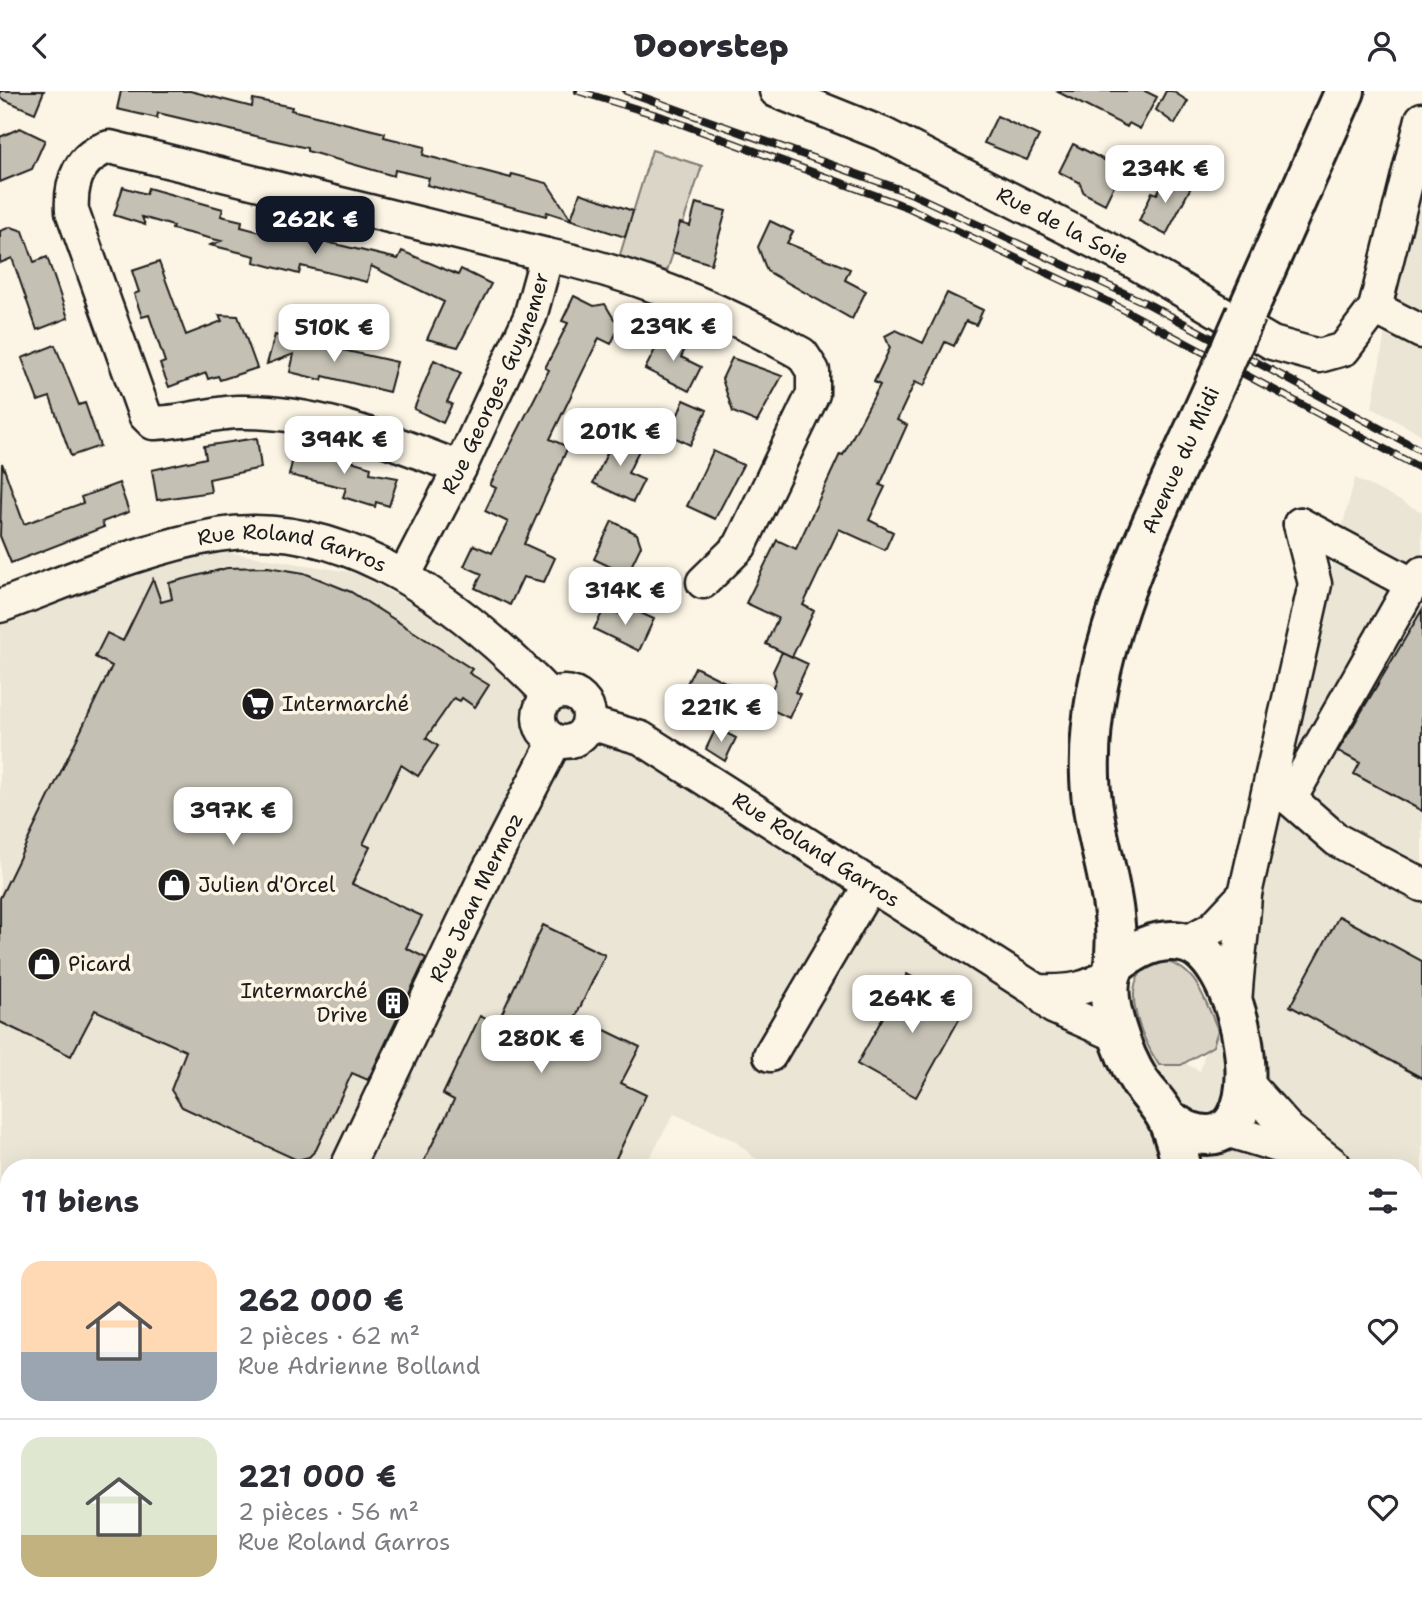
<!DOCTYPE html>
<html lang="fr">
<meta charset="utf-8">
<style>
body{margin:0;font-family:"Shantell Sans",sans-serif;background:#f2f2f3;color:#2b2b33;height:100vh;display:flex;flex-direction:column;font-size:26px;white-space:nowrap}
*{box-sizing:border-box;margin:0}
p{font-size:23px;color:#7c7c81}
.icon{flex:none;width:38px;height:38px;fill:none;stroke:currentColor;stroke-width:2;stroke-linecap:round;stroke-linejoin:round}
.map{position:relative;flex:1;overflow:hidden}
.panel{position:absolute;left:0px;top:1068px;width:1423px;height:450px;display:flex;flex-direction:column;background:#fff;border-radius:28px 28px 0 0;box-shadow:0 7px 28px #0002}
.panel>*{flex:none}
.price{position:absolute;translate:-50% -60px;padding:0 16px;border-radius:14px;background:#fff;color:#222;font-size:23px;line-height:46px;filter:drop-shadow(0 2px 4px #0008)}
.price::after{content:'';position:absolute;left:50%;top:42px;width:21px;height:16px;margin-left:-10px;background:inherit;clip-path:polygon(0 0,100% 0,50% 100%)}
.price.selected{background:#111827;color:#fff}
ul{padding:0;list-style:none}
li{display:flex;align-items:center;gap:21px;height:175px;padding:0 21px}
li+li{border-top:2px solid #e1e1e2}
li span{display:grid;place-items:center;flex:none;width:196px;height:140px;border-radius:21px;color:#555}
li>.icon{margin-inline-start:auto}
span .icon{width:84px;height:84px;fill:#fffc;stroke-width:1}
li b{font-size:30px}
h2{display:flex;justify-content:space-between;align-items:center;height:84px;padding:0 21px;font-size:30px}
header{display:flex;justify-content:space-between;align-items:center;height:91px;padding:0 21px;background:#fff;font-size:32px;font-weight:800}
.map>svg:first-child{display:block}
.built{fill:#ebe5d6}
.green{fill:#dbd5c8;stroke:#7c7872;stroke-width:2}
.building{fill:#c4c0b3;stroke:#1c1c1c;stroke-width:2}
.lines{fill:none;stroke-linecap:round;stroke-linejoin:round}
.minor-casing{stroke:#1c1c1c;stroke-width:37}
.major-casing{stroke:#1c1c1c;stroke-width:44}
.minor{stroke:#fcf5e5;stroke-width:32}
.major{stroke:#fcf5e5;stroke-width:38}
.rail-casing{stroke:#1c1c1c;stroke-width:8}
.rail{stroke:#fcf5e5;stroke-width:5;stroke-dasharray:16;stroke-linecap:butt}
.major-bridge-casing{stroke:#1c1c1c;stroke-width:44;stroke-linecap:butt}
.major-bridge{stroke:#fcf5e5;stroke-width:38}
.labels{text-anchor:middle;stroke-width:7;stroke-linejoin:round;paint-order:stroke}
.street-label{font-size:21px;fill:#1c1c1c;stroke:#fcf5e5}
.poi-label{font-size:21px;fill:#1c1c1c;stroke:#fcf5e5;text-anchor:start}
</style>
<header><svg class="icon" aria-label="back" viewBox="0 0 24 24"><path d="M15 5l-7 7 7 7"/></svg>Doorstep<svg class="icon" aria-label="person" viewBox="0 0 24 24"><circle cx="12" cy="8" r="4"/><path d="M4 21q1-7 8-7t8 7"/></svg></header>
<div class="map">
<svg width="1422" height="1516" viewBox="0 0 1422 1516">
<rect width="100%" height="100%" fill="#fcf5e5"/>
<filter id="ink" filterUnits="userSpaceOnUse"><feTurbulence type="fractalNoise" baseFrequency=".0143" numOctaves="2"/><feDisplacementMap in="SourceGraphic" scale="14" xChannelSelector="R" yChannelSelector="G"/><feConvolveMatrix kernelMatrix="1 2 1 2 8 2 1 2 1" color-interpolation-filters="sRGB"/></filter>
<g filter="url(#ink)">
<path class="built" d="M1422,53v291l-50,-27 36,-211z
M1355,387l67,34v1095h-434l-17,-7 443,-1v-432h-649l-30,-26 -61,-27 -30,53h-635v208l-9,-4v-760l175,-67 181,29 416,227 102,103 326,168z"/>
<path class="green" d="M652,59l50,16 -35,105 -48,-13z
M1159,870c37,2 46,40 59,69l-5,16 -32,19h-22c-18,-27 -46,-90 0,-104z"/>
<path class="building" d="M0,0h44l-9,22 -35,-15z
M121,0h69l62,16 1,-8 39,8 -1,3 94,23 -1,4 41,10 -2,8 88,23 1,-4 35,9 24,36 9,-26 53,18 -8,26 -78,-25 -1,4 -119,-31 2,-7 -34,-8 -1,6 -87,-25v-3l-149,-35 -1,5 -40,-9z
M1056,0h89l12,6 -17,32 -11,-6 -2,4z
M1166,0h6l16,10 -13,23 -19,-14z
M997,25l42,20 -12,24 -43,-17z
M20,37l25,12 -13,29 -32,13v-45z
M1073,53l49,25 -17,35 -21,-11 -5,-11 -20,-10z
M1167,84l24,12 -25,48 -27,-14 13,-29 5,2z
M123,96l23,7 2,-6 75,21 -2,7 21,5 -1,6 34,9 1,-6 122,29 4,-8 56,24 3,-6 30,15 -33,63 -31,-8 17,-37 -73,-36 -4,16 -66,-16 -2,8 -45,-12 1,-6 -45,-11 11,-4 -49,-12 1,-3 -31,-9 3,8 -31,-10z
M696,112l30,8 -15,53 -39,-12 8,-29 10,3z
M770,130l23,11 -6,11 63,26 -5,11 21,11 -14,28 -85,-48 -9,-24z
M11,136l12,4 11,31 13,-5 21,61 -31,12 -25,-72 -12,5v-32z
M159,171l27,73 36,-14 -3,-6 19,1 19,52 -37,12 -2,-4 -10,3 -2,-6 -37,14 -9,-23 5,-2 -16,-47 -7,2 -8,-23 5,-2 -7,-21z
M947,202l36,17 -7,15 -10,-4 -12,25 -9,-4 -21,44 -9,-4 -18,38 10,5 -27,60 5,2 -16,33 24,12 -8,18 -46,-21 -36,76 11,6 -22,46 -26,-13 12,-26 -32,-15 31,-63 19,9 44,-95 3,1 37,-70 -6,-3 16,-34 -5,-12 11,-6 27,13z
M574,205l20,10 11,-2 9,15 7,4 -10,21 -12,-6 -49,101 18,8 -44,97 31,14 -11,24 -21,-5 -13,28 -35,-17 7,-14 -18,-8 10,-21 18,8 16,-31 -23,-11 11,-23 -6,-3 59,-115 -4,-2 23,-45 -6,-2z
M663,243l24,11 -6,12 20,10 -12,24 -44,-22z
M275,244l122,27 -8,30 -66,-16 -1,4 -32,-8 4,-18 -27,10z
M55,254l24,60 6,-2 15,43 -29,10 -21,-59 -12,4 -16,-43z
M732,267l50,18 -25,46 -24,-10 -11,-33z
M434,269l27,13 -14,29 5,2 -9,19 -29,-14z
M684,309l23,10 -17,35 -14,-7 -4,-9z
M617,341l25,12 -14,29 16,7 -11,22 -40,-19z
M257,347l4,30 -52,11 2,13 -54,8 -5,-30 54,-12 -2,-12z
M296,355l46,10 -1,2 30,9 -1,6 28,5 -9,28 -13,-4 -1,5 -32,-10 3,-9 -57,-13z
M713,360l30,14 -28,54 -28,-13z
M2,372l22,61 59,-21 -2,-6 38,-14 10,29 -27,10 2,5 -93,36 -11,-27z
M612,430l25,13 4,12 -14,29 -33,-16z
M268,476l36,6 47,19 121,77 -3,4 20,12 -14,22 -13,-9 -2,3 -6,-3 -28,40 12,8 -20,30 -17,-11 -38,79 7,3 -18,37 70,32 -16,32 20,10 -58,122 -16,-7 -36,77 -7,7 -12,3 -115,-53 -11,-17 15,-39 -91,-41 -24,46 -71,-34v-124l112,-232 -17,-9 12,-24 16,8 30,-62 8,23 11,-3 -3,-16 58,-15z
M605,516l23,11 4,-9 22,10 -15,32 -45,-22z
M1422,519v201l-68,-37 6,-11 -22,-12z
M782,561l26,12 -13,28 5,2 -11,24 -25,-12 12,-26 -3,-9z
M695,576l36,18 -14,29 -36,-18z
M716,637l20,10 -11,23 -19,-12z
M1339,825l83,45v117l-132,-72z
M543,834l62,30 -29,61 64,31 -19,36 25,12 -34,72h-191l33,-67 -11,-6 37,-78 17,8z
M907,883l59,33 -50,90 -59,-33z"/>
<g class="lines">
<defs>
<g id="minor">
<path id="s1" d="M776,0l107,43 251,128 138,81 47,13 25,-7 31,-41 47,-189"/>
<path d="M1375,217l47,24"/>
<path d="M460,377c-73,-28 -143,-58 -222,-56 -29,1 -57,11 -85,11l-8,-8 -73,-204c-2,-30 8,-56 38,-64l437,108"/>
<path d="M1300,433l112,60"/>
<path id="s2" d="M404,485l56,-108 70,-151 17,-62c90,19 175,54 255,99l11,17v23l-73,152 -37,36"/>
<path id="s3" d="M0,515c71,-26 142,-58 217,-71 130,-21 249,74 333,161"/>
<circle cx="564" cy="626" r="25"/>
<path id="s4" d="M589,632l52,15 396,253 16,16 66,29"/>
<path d="M1270,698l20,10 47,41 85,45"/>
<path d="M1290,708l122,-215 10,-11"/>
<path d="M1186,852l27,-15 32,-34 70,-310 -15,-60"/>
<path d="M1037,900c29,1 54,0 76,-21"/>
<path d="M1235,918c1,-39 8,-76 10,-115"/>
<path d="M770,964l100,-170"/>
<path d="M1245,990l44,49 45,35"/>
<path d="M1226,1039l82,25"/>
<path id="s5" d="M347,1076l138,-290 70,-136"/>
<path d="M1414,1117l8,5"/>
<path d="M0,1387l9,4"/>
<path d="M75,1508l6,8"/>
</g>
<g id="major">
<path d="M1246,223l99,-223"/>
<path id="s6" d="M1113,879c12,-65 -21,-128 -23,-193 -5,-137 73,-274 127,-397"/>
<path d="M1168,1028c7,4 15,11 23,13 88,29 56,-166 -2,-188 -19,-7 -40,-1 -56,9 -7,4 -17,10 -20,17 -12,29 11,87 27,112 9,13 22,25 28,39 6,14 11,31 13,46"/>
<path d="M0,1244l9,4"/>
<path d="M566,1508l19,8"/>
<path d="M1099,1516l2,-8"/>
</g>
</defs>
<use href="#minor" class="minor-casing"/>
<use href="#major" class="major-casing"/>
<use href="#minor" class="minor"/>
<use href="#major" class="major"/>
<defs>
<path id="rail" d="M578,0l82,25 247,91 206,97 309,165
M626,0l284,102 240,112 272,146"/>
</defs>
<use href="#rail" class="rail-casing"/>
<use href="#rail" class="rail"/>
<defs>
<path id="major-bridge" d="M1217,289l29,-66"/>
</defs>
<use href="#major-bridge" class="major-bridge-casing"/>
<use href="#major-bridge" class="major-bridge"/>
</g>
</g>
<defs>
<symbol id="supermarket-disc" viewBox="-11 -11 22 22"><circle r="9.5" fill="#1c1c1c" stroke="#fcf5e5"/><path d="M-6-5.5h2.5l.6 2H6L4.5 2H-2.5L-4.4-4H-6ZM-1.5 3.2a1.3 1.3 0 1 0 .1 0ZM3 3.2a1.3 1.3 0 1 0 .1 0Z" fill="#fff"/></symbol>
<symbol id="shop-disc" viewBox="-11 -11 22 22"><circle r="9.5" fill="#1c1c1c" stroke="#fcf5e5"/><path d="M-5-2.5h2.3a2.7 3.5 0 0 1 5.4 0H5L5.5 6h-11ZM-1.5-2.5h3a1.5 2.3 0 0 0-3 0Z" fill="#fff"/></symbol>
<symbol id="building-disc" viewBox="-11 -11 22 22"><circle r="9.5" fill="#1c1c1c" stroke="#fcf5e5"/><path d="M-4-6H4V6H1V3H-1V6H-4ZM-2.5-4.3h1.7v1.8h-1.7ZM.8-4.3h1.7v1.8H.8ZM-2.5-1h1.7V.8h-1.7ZM.8-1h1.7V.8H.8Z" fill="#fff"/></symbol>
</defs>
<g fill-rule="evenodd">
<use href="#supermarket-disc" x="239" y="594" width="38" height="38"/>
<use href="#shop-disc" x="155" y="775" width="38" height="38"/>
<use href="#shop-disc" x="25" y="854" width="38" height="38"/>
<use href="#building-disc" x="374" y="893" width="38" height="38"/>
</g>
<g class="labels">
<g class="street-label">
<text dy="7" stroke="none"><textPath href="#s1" startOffset="317">Rue de la Soie</textPath></text>
<text dy="7" stroke="none"><textPath href="#s2" startOffset="214">Rue Georges Guynemer</textPath></text>
<text dy="7" stroke="none"><textPath href="#s6" startOffset="528">Avenue du Midi</textPath></text>
<text dy="7" stroke="none"><textPath href="#s3" startOffset="306">Rue Roland Garros</textPath></text>
<text dy="7" stroke="none"><textPath href="#s4" startOffset="262">Rue Roland Garros</textPath></text>
<text dy="7" stroke="none"><textPath href="#s5" startOffset="299">Rue Jean Mermoz</textPath></text>
</g>
<g class="poi-label">
<text x="282" y="620">Intermarché</text>
<text x="198" y="801">Julien d'Orcel</text>
<text x="68" y="880">Picard</text>
<text x="368" y="907" text-anchor="end">Intermarché<tspan x="368" dy="24">Drive</tspan></text>
</g>
</g>
</svg>
<b class="price" style="left:1165px;top:114px">234K €</b>
<b class="price selected" style="left:315px;top:165px">262K €</b>
<b class="price" style="left:673px;top:272px">239K €</b>
<b class="price" style="left:334px;top:273px">510K €</b>
<b class="price" style="left:620px;top:377px">201K €</b>
<b class="price" style="left:344px;top:385px">394K €</b>
<b class="price" style="left:625px;top:536px">314K €</b>
<b class="price" style="left:721px;top:653px">221K €</b>
<b class="price" style="left:233px;top:756px">397K €</b>
<b class="price" style="left:912px;top:944px">264K €</b>
<b class="price" style="left:541px;top:984px">280K €</b>
<section class="panel">
<h2>11 biens<svg class="icon" aria-label="filters" viewBox="0 0 24 24"><path d="M4 7h16M4 17h16"/><circle cx="9" cy="7" r="2"/><circle cx="15" cy="17" r="2"/></svg></h2>
<ul>
<li><span style="background:linear-gradient(#ffd9b3 65%,#9aa5b1 0)"><svg class="icon" aria-label="home" viewBox="0 0 24 24"><path d="M3 11l9-7 9 7M6 9v11h12V9"/></svg></span><div><b>262 000 €</b><p>2 pièces · 62 m²</p><p>Rue Adrienne Bolland</p></div><svg class="icon" aria-label="heart" viewBox="0 0 24 24"><path d="M12 20l-8-8c-3-5 5-10 8-4 3-6 11-1 8 4z"/></svg></li>
<li><span style="background:linear-gradient(#dfe7d0 70%,#c2b280 0)"><svg class="icon" aria-label="home" viewBox="0 0 24 24"><path d="M3 11l9-7 9 7M6 9v11h12V9"/></svg></span><div><b>221 000 €</b><p>2 pièces · 56 m²</p><p>Rue Roland Garros</p></div><svg class="icon" aria-label="heart" viewBox="0 0 24 24"><path d="M12 20l-8-8c-3-5 5-10 8-4 3-6 11-1 8 4z"/></svg></li>
</ul>
</section>
</div>
